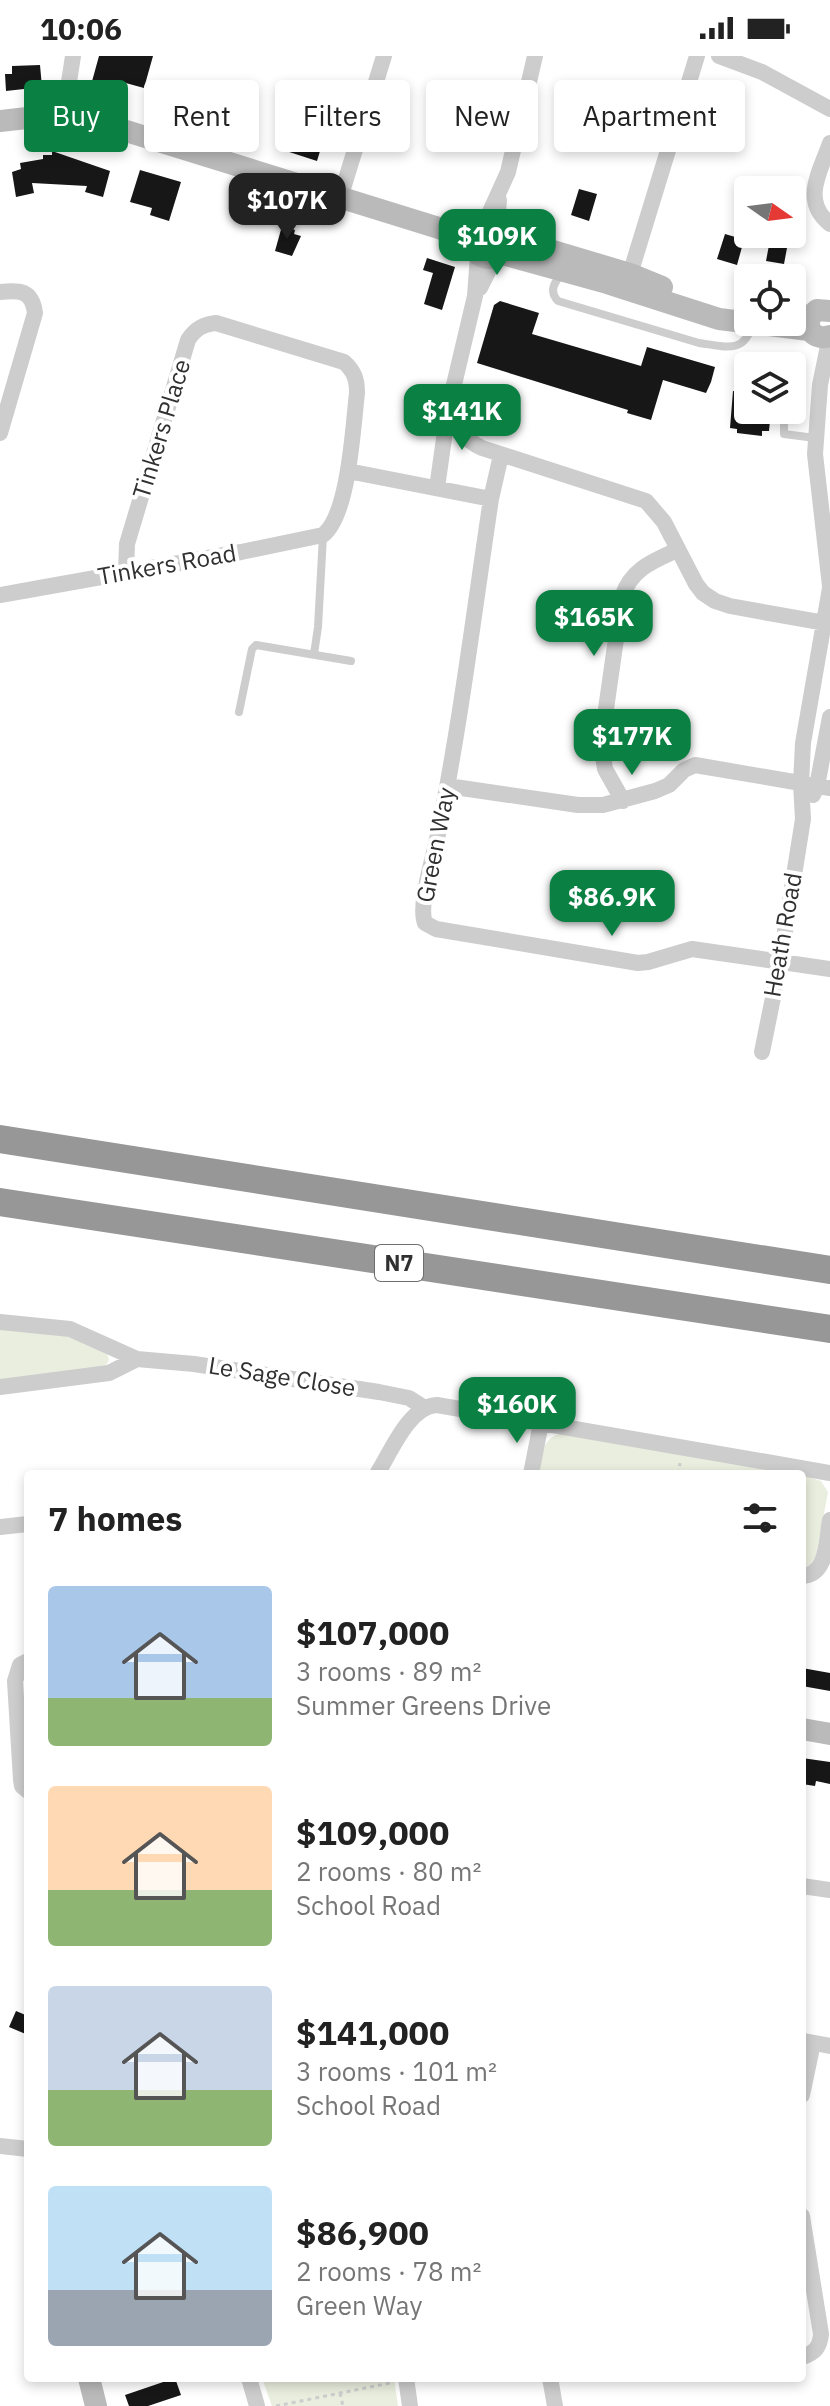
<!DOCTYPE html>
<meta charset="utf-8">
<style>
body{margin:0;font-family:"IBM Plex Sans",sans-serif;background:#f6f6f6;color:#222;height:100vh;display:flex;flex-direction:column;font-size:30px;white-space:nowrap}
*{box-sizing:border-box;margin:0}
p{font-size:26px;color:#767676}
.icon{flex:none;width:44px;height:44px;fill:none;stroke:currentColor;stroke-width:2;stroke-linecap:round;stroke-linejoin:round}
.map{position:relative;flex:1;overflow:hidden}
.details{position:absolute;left:24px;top:1414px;width:782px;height:912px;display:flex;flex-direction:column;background:#fff;border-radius:8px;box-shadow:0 4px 12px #0003}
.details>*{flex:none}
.banner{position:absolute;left:24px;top:24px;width:782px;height:72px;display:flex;gap:16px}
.needle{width:52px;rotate:104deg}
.buttons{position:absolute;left:734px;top:120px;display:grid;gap:16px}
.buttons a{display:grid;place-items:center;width:72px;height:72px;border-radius:8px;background:#fff;box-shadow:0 4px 12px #0003;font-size:40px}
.price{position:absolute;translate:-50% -68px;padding:0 18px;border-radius:16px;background:#0b8043;color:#fff;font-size:26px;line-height:52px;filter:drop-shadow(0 2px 4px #0008)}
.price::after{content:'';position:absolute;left:50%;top:48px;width:24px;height:18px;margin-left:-12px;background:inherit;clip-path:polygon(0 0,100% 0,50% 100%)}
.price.selected{background:#222;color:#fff}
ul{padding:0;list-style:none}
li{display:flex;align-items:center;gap:24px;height:200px;padding:0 24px}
li span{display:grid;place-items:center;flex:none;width:224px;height:160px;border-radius:8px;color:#555}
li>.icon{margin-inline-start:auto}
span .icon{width:96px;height:96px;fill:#fffc;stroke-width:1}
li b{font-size:34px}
h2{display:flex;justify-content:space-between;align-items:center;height:96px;padding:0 24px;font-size:34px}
.tag{padding:0 28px;border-radius:8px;background:#fff;box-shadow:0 4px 12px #0003;font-size:28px;line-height:72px}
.tag.selected{background:#0b8043;color:#fff}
.status{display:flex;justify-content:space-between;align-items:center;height:56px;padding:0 40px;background:#fff;direction:ltr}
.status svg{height:22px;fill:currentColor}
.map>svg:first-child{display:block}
.green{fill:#e9eede}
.building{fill:#171717}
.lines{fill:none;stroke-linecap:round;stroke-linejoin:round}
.path{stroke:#cdcdcd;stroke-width:3;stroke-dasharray:4 4;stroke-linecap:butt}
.lane{stroke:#cdcdcd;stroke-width:8}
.street{stroke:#cdcdcd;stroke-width:16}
.secondary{stroke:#bababa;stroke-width:22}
.highway{stroke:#979797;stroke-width:28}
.labels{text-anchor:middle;stroke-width:8;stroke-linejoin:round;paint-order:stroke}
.shield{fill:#fff;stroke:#6e6e6e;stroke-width:2}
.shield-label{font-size:22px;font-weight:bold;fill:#303030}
.street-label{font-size:24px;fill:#303030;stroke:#fff}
</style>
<div class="status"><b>10:06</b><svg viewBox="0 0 49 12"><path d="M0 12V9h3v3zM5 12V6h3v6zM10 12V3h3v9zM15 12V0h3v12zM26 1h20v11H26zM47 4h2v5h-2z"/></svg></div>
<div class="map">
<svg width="830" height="2350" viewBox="0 0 830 2350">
<rect width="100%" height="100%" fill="#fff"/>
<path class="green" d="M0,1272l59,5 48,20 2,7 -4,7 -105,14z
M563,1377l231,41h-256c4,-18 3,-37 25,-41z
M802,1419l19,6 7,11 -12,64 -6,9 -8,3z
M262,2322h132l4,28h-126z"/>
<path class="building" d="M99,0h54l-9,32 -22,-6 -4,12 -27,-9z
M40,9l2,22 -36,4 -1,-17h7v-8z
M297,74l27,8 -7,23 -34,-11 4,-16 8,3z
M52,95l58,20 -7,26 -18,-5 2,-6 -55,-3 2,10 -18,4 -4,-25 9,-3 -1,-6 23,-4v-4h9z
M140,114l41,12 -12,39 -19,-6 2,-7 -22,-6z
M579,133l18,5 -8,27 -18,-6z
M282,170l13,4 -1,4 7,2 -9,20 -17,-5z
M725,178l17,5 -2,7 2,1 -5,18 -20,-6z
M769,189l18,3 -3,16 -18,-3z
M427,202l28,9 -13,43 -18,-6 9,-31 -10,-3z
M500,245l39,12 -7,21 109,32 6,-19 68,20 -4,15 -5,11 -43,-13 -12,40 -24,-7 1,-3 -151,-47 17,-58z
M733,335l15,2v17h23l-2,21h-7v5l-25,-3v-4l-7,-1z
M802,1612l28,5v18l-28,-5z
M802,1702l28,4v22l-14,-3 -1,5 -13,-2z
M16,1955l12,5v19l-19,-8z
M175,2322l6,17 -33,11h-19l-4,-11z"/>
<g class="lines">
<path class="path" d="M678,1418l2,-11
M340,2337l3,13
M276,2350l114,-23"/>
<path class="lane" d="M564,217c-9,7 -16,18 -6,28l141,42c25,3 45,12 53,-18
M784,354v24l31,4
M314,598l4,-27 5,-91
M239,656l13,-63 4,-4 95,16"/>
<path class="street" d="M719,0l43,16 68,37
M64,58l9,-58
M830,87c-10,29 -29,58 0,81
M341,139l43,-139
M499,144l-1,12 3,16
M484,169l24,-53 27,-116
M627,228l70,-228
M480,232l15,-30
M0,236c20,-2 32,-2 35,21l-35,120
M830,280l-10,49 -5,69 15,132
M448,354c9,18 15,29 34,38l164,53 18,21 32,62 7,9 12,8 15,5 100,18
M501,399l-10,44c-17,113 -31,228 -54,340 -4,21 -19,66 -12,84l11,6 202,34 10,-1 44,-13 138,20
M348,415l143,28
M437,432l11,-78 27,-114 3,-41
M0,539l34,-6 207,-37 82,-17c26,-20 30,-109 34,-142 0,-14 -3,-22 -13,-31l-128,-39c-13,1 -21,6 -28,17l-61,204 -1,28
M448,730l130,19h25l52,-14 14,-6 15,-15 11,-5 135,23
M813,739l4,-9 13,-69
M623,745l-18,-32 -4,-25 21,-147c9,-28 31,-36 55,-47
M762,996l18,-89 23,-144 -2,-35 2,-41 27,-155
M0,1266l70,7 67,30 57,5 185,28 30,6 14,9
M0,1331l109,-14 28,-14
M377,1418c14,-22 32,-68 60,-69l393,68
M531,1418l10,-51
M0,1471l28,-3
M802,1520c26,-1 24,-36 28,-56
M28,1605l-8,4 -5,16 6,99 1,6 6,5
M802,1830l28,4
M804,1985l26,5
M802,2039l11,-52
M0,2090l28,3
M802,2160l19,118c-1,13 -6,19 -19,23
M249,2322l8,28
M406,2322l4,28
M550,2322l5,28"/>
<path class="secondary" d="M0,65l53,-6 28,2 361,112 31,17
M472 185a17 17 0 1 1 34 0a17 17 0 1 1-34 0Z
M506,181l124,37 32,13
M502,198l105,29 112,36 90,11
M830,255l-13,-1c-16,12 -6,32 13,26
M802,1673l28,5
M89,2322l7,28"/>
<path class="highway" d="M0,1083l830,131
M0,1146l830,127"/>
</g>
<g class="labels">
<rect class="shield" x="375" y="1189" width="48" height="36" rx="6"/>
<g class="shield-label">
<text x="399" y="1215">N7</text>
</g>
<g class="street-label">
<text transform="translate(162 373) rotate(-73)" y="8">Tinkers Place</text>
<text transform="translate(167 509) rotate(-10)" y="8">Tinkers Road</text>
<text transform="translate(436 789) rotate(-79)" y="8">Green Way</text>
<text transform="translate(783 879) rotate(-80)" y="8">Heath Road</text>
<text transform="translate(282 1321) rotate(9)" y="8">Le Sage Close</text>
</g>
</g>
</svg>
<div class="buttons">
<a><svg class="needle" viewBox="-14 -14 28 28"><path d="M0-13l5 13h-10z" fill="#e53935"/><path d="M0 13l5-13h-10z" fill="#767676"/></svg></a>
<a><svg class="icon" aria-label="locate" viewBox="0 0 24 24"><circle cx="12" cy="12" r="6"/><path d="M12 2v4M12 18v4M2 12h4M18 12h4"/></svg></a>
<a><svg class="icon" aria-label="layers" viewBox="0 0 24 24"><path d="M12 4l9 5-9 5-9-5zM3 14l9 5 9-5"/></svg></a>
</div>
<b class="price selected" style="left:287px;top:185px">$107K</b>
<b class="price" style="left:497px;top:221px">$109K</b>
<b class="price" style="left:462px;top:396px">$141K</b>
<b class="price" style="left:594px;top:602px">$165K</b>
<b class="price" style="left:632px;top:721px">$177K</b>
<b class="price" style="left:612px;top:882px">$86.9K</b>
<b class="price" style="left:517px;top:1389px">$160K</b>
<div class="banner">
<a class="tag selected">Buy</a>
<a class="tag">Rent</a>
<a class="tag">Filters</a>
<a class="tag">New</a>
<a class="tag">Apartment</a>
</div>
<section class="details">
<h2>7 homes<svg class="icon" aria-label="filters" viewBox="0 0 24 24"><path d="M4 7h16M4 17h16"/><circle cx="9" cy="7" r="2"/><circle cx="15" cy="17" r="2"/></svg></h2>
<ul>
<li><span style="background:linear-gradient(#a9c7e8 70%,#8fb573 0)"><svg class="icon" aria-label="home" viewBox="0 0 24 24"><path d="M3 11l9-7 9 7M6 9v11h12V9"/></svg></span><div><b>$107,000</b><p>3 rooms · 89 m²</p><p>Summer Greens Drive</p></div></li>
<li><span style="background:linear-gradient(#ffd9b3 65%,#8fb573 0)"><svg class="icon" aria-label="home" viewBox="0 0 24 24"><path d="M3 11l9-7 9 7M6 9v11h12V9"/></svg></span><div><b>$109,000</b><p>2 rooms · 80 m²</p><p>School Road</p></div></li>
<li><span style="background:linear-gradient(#c9d6e8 65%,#8fb573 0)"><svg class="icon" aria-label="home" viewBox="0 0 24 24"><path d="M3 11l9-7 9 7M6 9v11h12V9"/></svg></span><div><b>$141,000</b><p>3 rooms · 101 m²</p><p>School Road</p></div></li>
<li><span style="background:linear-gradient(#bfe0f5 65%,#9aa5b1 0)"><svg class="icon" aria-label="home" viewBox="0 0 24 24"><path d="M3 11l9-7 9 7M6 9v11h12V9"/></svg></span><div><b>$86,900</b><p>2 rooms · 78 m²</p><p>Green Way</p></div></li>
</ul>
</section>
</div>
